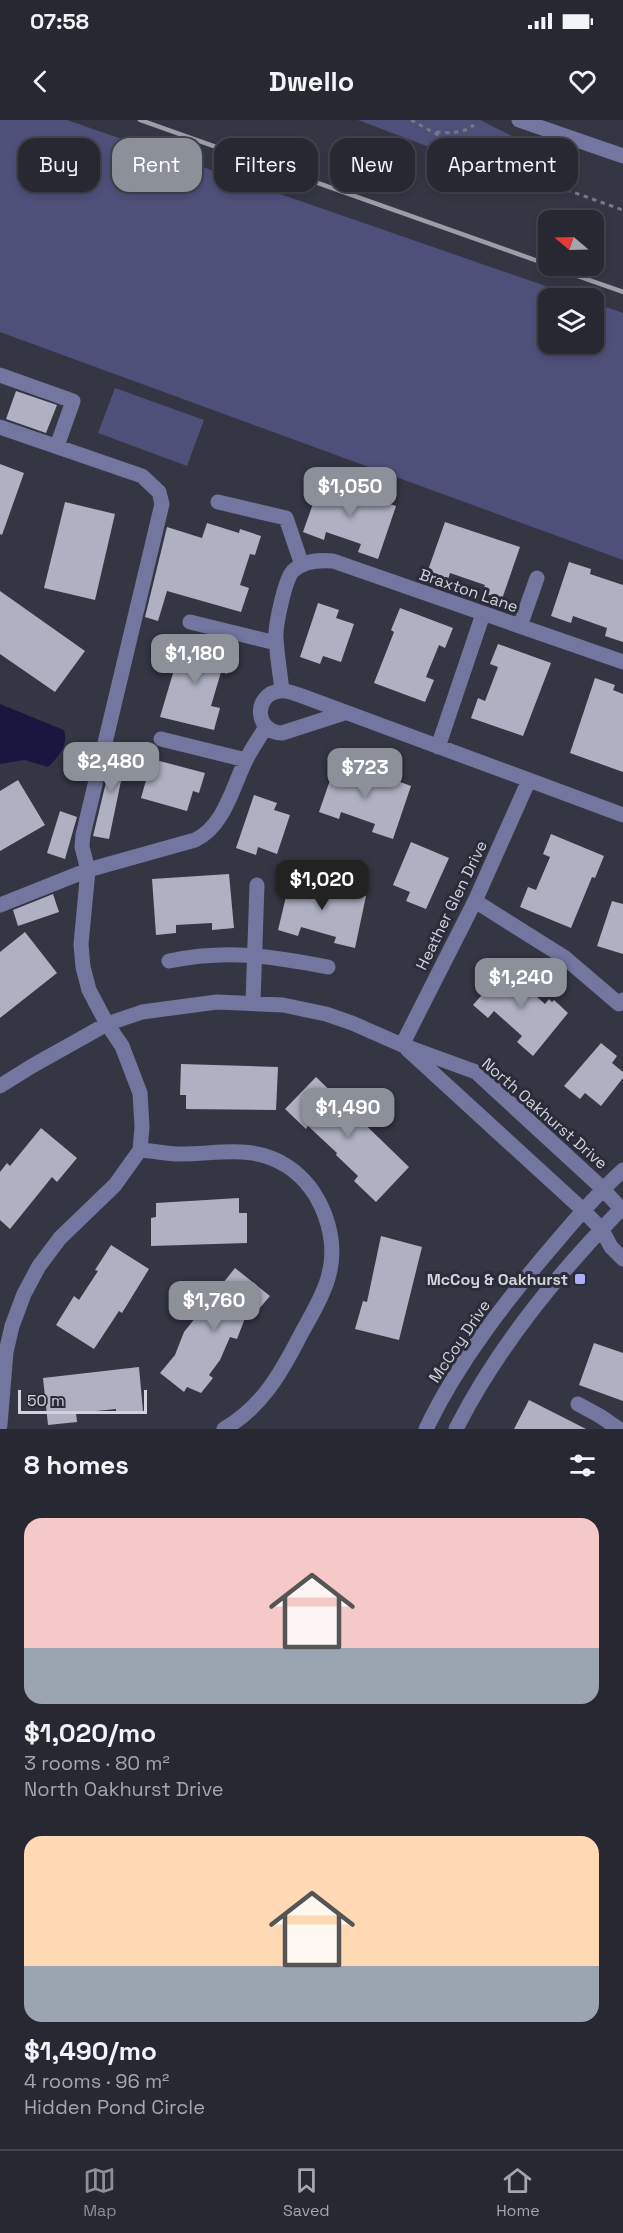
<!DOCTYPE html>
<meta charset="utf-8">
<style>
body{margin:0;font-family:"Space Grotesk",sans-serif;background:#34343f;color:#f1f3f6;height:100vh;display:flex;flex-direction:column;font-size:22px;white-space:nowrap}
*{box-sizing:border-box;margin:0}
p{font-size:20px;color:#a5a6ac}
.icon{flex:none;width:33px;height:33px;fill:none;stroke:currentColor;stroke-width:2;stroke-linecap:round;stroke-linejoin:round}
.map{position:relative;height:1309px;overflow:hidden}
.details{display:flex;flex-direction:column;background:#282833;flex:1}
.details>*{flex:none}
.top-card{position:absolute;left:18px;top:18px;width:588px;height:54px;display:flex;gap:12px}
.needle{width:39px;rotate:289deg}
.fabs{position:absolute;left:538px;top:90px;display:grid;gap:12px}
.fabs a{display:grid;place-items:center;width:66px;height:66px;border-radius:12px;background:#282833;box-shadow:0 3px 9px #0003,0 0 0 2px #44444e;font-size:30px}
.scale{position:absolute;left:18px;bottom:15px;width:129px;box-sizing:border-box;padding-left:6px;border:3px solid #d1d2db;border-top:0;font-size:16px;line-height:21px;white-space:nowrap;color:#d1d2db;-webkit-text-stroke:4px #2b2c3a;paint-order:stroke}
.price{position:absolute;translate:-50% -51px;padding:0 14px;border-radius:12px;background:#8c9099;color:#fff;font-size:20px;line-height:39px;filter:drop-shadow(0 2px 3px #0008)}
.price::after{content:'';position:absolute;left:50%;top:36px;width:18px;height:14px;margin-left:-9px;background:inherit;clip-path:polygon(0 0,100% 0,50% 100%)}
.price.active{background:#222;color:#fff}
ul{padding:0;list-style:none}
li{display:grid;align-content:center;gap:12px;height:318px;padding:0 24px}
li span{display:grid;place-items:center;height:186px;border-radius:18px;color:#555}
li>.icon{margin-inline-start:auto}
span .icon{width:108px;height:108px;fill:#fffc;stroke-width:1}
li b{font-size:26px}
h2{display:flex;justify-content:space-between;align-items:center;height:72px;padding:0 24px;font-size:26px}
.tag{padding:0 21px;border-radius:18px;background:#282833;box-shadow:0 3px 9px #0003,0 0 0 2px #44444e;font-size:21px;line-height:54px}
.tag.active{background:#8c9099;color:#fff}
.status{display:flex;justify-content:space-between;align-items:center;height:42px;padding:0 30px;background:#282833;direction:ltr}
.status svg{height:16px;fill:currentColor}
header{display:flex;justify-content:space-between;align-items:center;height:78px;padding:0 24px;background:#282833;font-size:27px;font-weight:700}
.dock{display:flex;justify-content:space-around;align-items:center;height:84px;border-top:2px solid #44444e;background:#282833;font-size:16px;color:#a5a6ac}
.dock a{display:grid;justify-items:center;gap:3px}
.dock .active{color:#8c9099}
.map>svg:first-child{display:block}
.green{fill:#4e507a}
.water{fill:#191740}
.building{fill:#afb0c2}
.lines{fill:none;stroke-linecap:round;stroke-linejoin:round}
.path{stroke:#767783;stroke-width:3;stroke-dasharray:4.5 4.5;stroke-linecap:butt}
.minor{stroke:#73769e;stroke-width:15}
.rail{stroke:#9c9da7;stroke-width:4.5}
.poi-dot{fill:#abaffb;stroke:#2b2c3a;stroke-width:2}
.labels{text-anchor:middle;stroke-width:6;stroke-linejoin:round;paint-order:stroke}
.street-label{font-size:16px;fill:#d1d2db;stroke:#2b2c3a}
.poi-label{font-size:16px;font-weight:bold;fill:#d1d2db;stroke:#2b2c3a;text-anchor:end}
</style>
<div class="status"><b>07:58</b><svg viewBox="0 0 49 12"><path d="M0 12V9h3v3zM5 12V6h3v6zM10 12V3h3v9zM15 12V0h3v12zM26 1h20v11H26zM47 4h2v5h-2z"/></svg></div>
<header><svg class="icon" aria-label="back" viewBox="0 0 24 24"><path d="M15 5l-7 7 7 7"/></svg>Dwello<svg class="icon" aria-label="heart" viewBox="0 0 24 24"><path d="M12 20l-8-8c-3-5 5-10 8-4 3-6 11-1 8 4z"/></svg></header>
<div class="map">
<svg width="623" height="1309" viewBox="0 0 623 1309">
<rect width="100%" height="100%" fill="#353644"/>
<path class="green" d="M0,0h67l513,178h-31v46h45v-41l29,10v247l-623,-228z
M358,0h122l46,23 -5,39z
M115,268l89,32 -17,46 -89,-33z"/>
<path class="water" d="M0,584l64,26c5,15 -6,28 -16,37l-24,-7 -24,4z"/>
<path class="building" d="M16,271l41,14 -11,28 -40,-14z
M0,344l24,9 -22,62 -2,-1z
M321,361l75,25 -18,53 -20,-7 3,-8 -35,-12 -2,8 -21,-8z
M65,382l50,12 -20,86 -51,-12z
M445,402l75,25 -18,52 -20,-6 3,-8 -35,-12 -2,7 -21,-7z
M207,403l32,10 1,-4 21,7 -6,19 -5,-1 -10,31 9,3 -8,24 -74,-21 -9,30 -13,-4 22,-90 35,11z
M569,442l22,7 -1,5 33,11v57l-18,-6 2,-8 -34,-12 -2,7 -20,-7z
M0,471l85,60 -30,41 -55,-38z
M318,483l21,7 -3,8 18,6 -13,38 -18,-6 -3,8 -20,-7z
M400,488l53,20 -8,20 -6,-3 -13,32 8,3 -9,22 -51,-19 20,-51 -3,-2z
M178,519l54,16 -5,19 -6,-2 -10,34 9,2 -6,22 -54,-13 16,-54 -4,-1z
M498,524l53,19 -28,73 -52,-18 7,-20 7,3 13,-34 -8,-3z
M595,558l20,7 -2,5 10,4v78l-53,-19z
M115,625l13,2 -19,92 -16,-3z
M152,639l53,14 -6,20 -6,-2 -6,20 -46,-13z
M337,640l23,8 -2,7 31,11 3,-7 19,7 -18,53 -21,-7 3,-8 -34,-12 -2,7 -20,-7z
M18,660l27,45 -45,26v-60z
M254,675l23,8 -3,7 16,5 -13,39 -19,-7 -2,8 -20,-7z
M60,691l17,6 -12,42 -18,-6z
M551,714l53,22 -9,22 -3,-1 -21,51 -51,-21 8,-20 8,3 14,-33 -7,-3z
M411,722l38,16 -23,51 -20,-8 4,-9 -17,-7z
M229,754l5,54 -22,2v-7l-36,2v8l-20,2 -4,-56z
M291,756l75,20 -11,52 -21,-5 2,-6 -35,-10 -3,9 -20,-6z
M53,774l6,18 -41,14 -5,-16z
M612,781l11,3v50l-26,-8z
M25,812l32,41 -57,45v-66z
M510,843l15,13 -5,6 25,22 4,-5 3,3 2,-2 14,13 -35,43 -16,-14 5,-6 -28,-25 -6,7 -15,-13z
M601,923l16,13 -5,7 11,9v6l-22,28 -16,-13 -5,6 -16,-13z
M181,944l97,3 -2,43 -90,-1v-14h-6z
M316,957l93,90 -33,35 -22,-21 4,-5 -22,-21 1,-2 -29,-27 -2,3 -21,-20z
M41,1008l36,30 -20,24 -5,-5 -42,52 -10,-9v-48l7,-9 3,3z
M239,1078v15h8v30l-96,3v-28l5,-1v-14z
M381,1116l41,11 -23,93 -44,-11 8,-28 4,1z
M111,1125l38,24 -27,44 -3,-2 -25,38 -38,-24 18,-29 5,4 19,-29 -3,-1z
M235,1148l35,28 -17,20 -6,-3 -10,26 -7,-2 -10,23 -11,15 4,3 -12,15 -14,-6 -3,5 -24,-19 15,-18 9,-23z
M594,1223l29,10v48l-44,-16z
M139,1247l4,44 -27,2v-4l-40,4 1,9 -29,3 -5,-47z
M529,1280l57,29h-72z"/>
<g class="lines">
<path class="path" d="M411,0l45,25 52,24 115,41
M436,12c14,1 26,2 38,-7"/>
<path class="minor" d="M519,0l104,36
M0,255l73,26 -16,45
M0,307l142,49 17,16 3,12 -79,331 -1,12 6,23 -7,74 2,23 6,23 18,34 15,22 18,47 2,34 -2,23 -25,35 -55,53 -21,28 -15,28 -12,32 -6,26 -6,73
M218,382l68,16 16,47
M190,502l86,21
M520,506l17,-48
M282,570c-2,-17 -5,-34 -6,-52 -1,-12 9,-59 17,-67 11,-11 27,-11 40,-10l290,101
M344,593l-62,20c-28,-1 -29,-39 -2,-42 7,-1 16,3 22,5l321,119
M161,619l85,21
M438,627l45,-133
M475,781l89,56 55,47 4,-4
M0,785l88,-35 107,-30c28,-13 37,-50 49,-76 6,-13 14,-24 21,-36
M169,841c58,-12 101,-5 159,6
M253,882l4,-117
M402,925l73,-144 54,-121
M407,929l176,161 19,20 9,17 12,12
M0,966l32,-20 75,-42 35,-12 75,-10 66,3 43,9 26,9 50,22 74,27 126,116 21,23
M140,1030c12,1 24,3 36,4 40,1 75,-11 111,12 35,23 53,72 41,112 -6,21 -18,39 -28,58 -19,37 -38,71 -76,93
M578,1284l22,12 19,13
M426,1309c33,-69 82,-131 131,-188 21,-25 42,-49 66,-71
M456,1309c42,-83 102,-156 167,-222"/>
<path class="rail" d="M140,0l409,145
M549,146l74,26"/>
</g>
<rect class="poi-dot" x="574" y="1153" width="12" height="12" rx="3"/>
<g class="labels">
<g class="street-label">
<text transform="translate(469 470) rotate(19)" y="6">Braxton Lane</text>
<text transform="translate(451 785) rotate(-64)" y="6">Heather Glen Drive</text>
<text transform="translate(545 993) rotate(41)" y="6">North Oakhurst Drive</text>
<text transform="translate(459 1221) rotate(-56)" y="6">McCoy Drive</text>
</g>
<g class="poi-label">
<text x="568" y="1165">McCoy &amp; Oakhurst</text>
</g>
</g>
</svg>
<div class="fabs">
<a><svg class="needle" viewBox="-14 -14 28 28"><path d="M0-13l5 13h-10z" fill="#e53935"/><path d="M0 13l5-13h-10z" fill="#a5a6ac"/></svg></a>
<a><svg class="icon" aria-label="layers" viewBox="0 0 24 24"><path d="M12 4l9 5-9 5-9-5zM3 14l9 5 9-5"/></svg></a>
</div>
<div class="scale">50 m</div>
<b class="price" style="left:350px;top:398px">$1,050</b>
<b class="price" style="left:195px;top:565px">$1,180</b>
<b class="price" style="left:111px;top:673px">$2,480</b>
<b class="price" style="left:365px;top:679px">$723</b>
<b class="price active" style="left:322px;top:791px">$1,020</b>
<b class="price" style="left:521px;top:889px">$1,240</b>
<b class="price" style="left:348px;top:1019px">$1,490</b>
<b class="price" style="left:214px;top:1212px">$1,760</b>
<div class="top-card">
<a class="tag">Buy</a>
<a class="tag active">Rent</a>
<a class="tag">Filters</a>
<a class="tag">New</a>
<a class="tag">Apartment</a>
</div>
</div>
<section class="details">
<h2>8 homes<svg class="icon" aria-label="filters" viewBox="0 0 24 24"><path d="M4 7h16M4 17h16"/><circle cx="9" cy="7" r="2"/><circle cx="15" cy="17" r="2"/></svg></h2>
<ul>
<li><span style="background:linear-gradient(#f6c9c9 70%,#9aa5b1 0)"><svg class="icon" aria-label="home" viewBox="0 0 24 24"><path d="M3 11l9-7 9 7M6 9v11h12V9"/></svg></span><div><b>$1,020/mo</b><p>3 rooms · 80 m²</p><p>North Oakhurst Drive</p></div></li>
<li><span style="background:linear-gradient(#ffd9b3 70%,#9aa5b1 0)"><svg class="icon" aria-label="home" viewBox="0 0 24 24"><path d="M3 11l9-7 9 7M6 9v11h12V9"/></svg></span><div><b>$1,490/mo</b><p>4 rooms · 96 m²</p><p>Hidden Pond Circle</p></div></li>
</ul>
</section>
<nav class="dock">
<a class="active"><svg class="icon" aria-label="map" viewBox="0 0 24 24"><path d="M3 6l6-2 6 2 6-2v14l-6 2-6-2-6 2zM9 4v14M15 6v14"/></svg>Map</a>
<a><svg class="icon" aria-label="saved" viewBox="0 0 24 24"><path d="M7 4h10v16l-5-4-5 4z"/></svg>Saved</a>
<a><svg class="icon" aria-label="home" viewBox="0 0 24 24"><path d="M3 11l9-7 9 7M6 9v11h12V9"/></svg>Home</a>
</nav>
